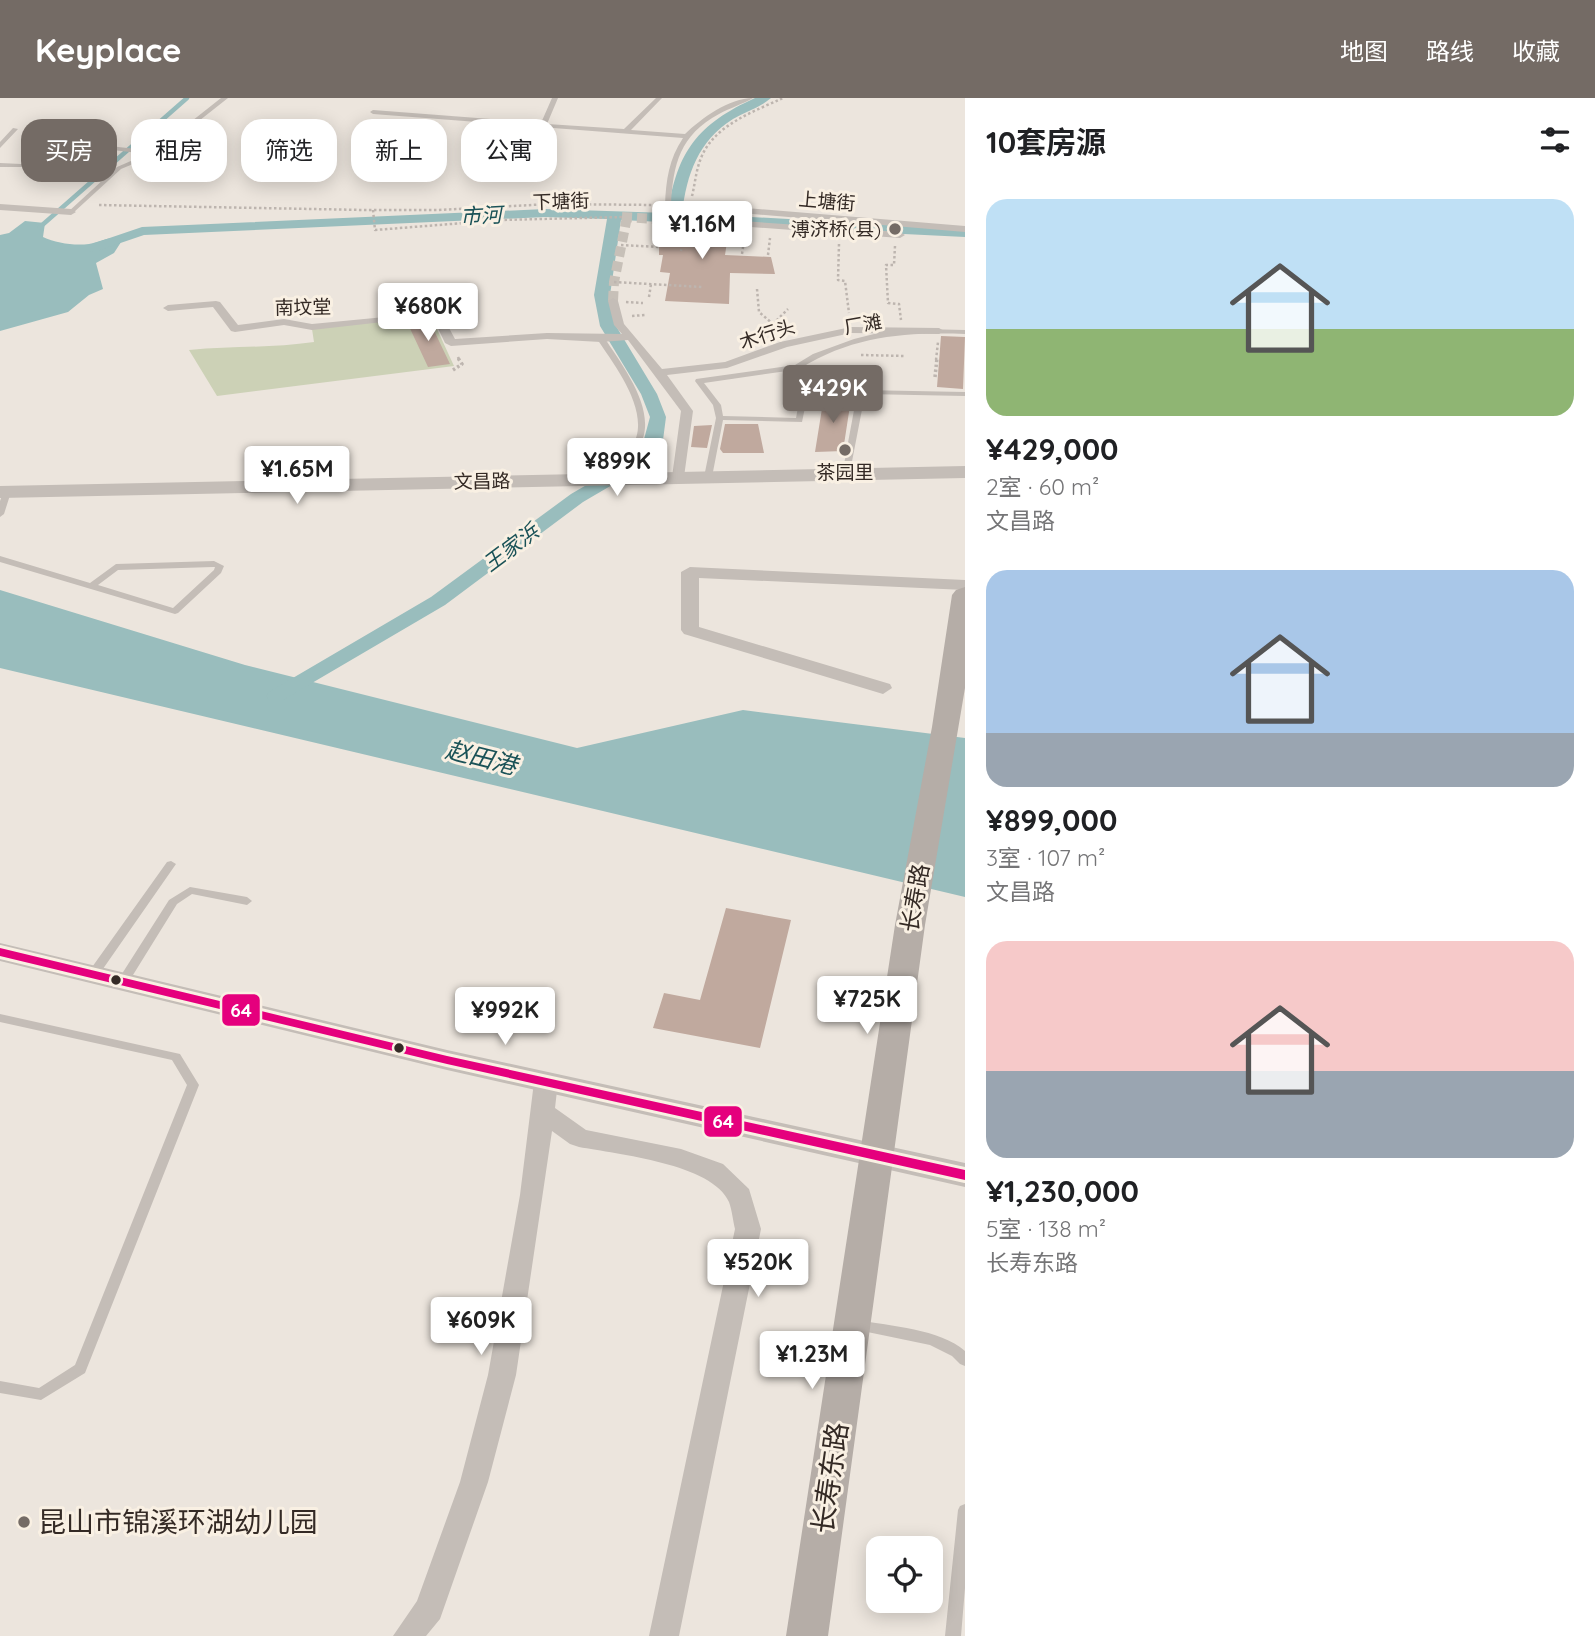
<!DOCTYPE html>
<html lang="zh">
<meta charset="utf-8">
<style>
body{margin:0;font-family:Quicksand,"Noto Sans SC",sans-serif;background:#f6f6f6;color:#202124;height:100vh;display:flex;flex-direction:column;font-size:26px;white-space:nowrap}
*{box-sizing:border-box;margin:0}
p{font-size:23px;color:#757577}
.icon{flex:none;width:38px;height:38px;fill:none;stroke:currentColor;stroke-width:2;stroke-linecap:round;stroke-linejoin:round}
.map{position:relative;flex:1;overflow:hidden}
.panel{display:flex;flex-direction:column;background:#fff;width:630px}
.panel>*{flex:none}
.top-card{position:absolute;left:21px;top:21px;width:665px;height:63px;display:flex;gap:14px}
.tools{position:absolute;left:866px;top:1438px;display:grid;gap:14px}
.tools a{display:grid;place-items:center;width:77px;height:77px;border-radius:14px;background:#fff;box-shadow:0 4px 18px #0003;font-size:35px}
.price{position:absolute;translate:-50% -60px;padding:0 16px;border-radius:7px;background:#fff;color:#222;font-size:23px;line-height:46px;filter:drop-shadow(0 2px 4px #0008)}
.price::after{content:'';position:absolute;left:50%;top:42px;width:21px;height:16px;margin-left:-10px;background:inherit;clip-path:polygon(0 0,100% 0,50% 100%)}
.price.selected{background:#746b65;color:#fff}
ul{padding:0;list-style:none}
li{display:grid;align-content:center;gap:14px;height:371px;padding:0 21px}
li span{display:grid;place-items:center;height:217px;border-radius:21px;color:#555}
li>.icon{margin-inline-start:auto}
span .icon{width:126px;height:126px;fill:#fffc;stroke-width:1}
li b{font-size:30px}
h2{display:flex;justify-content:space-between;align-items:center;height:84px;padding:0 21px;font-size:30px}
.pill{padding:0 24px;border-radius:21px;background:#fff;box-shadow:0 4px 18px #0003;font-size:24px;line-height:63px}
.pill.selected{background:#746b65;color:#fff}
header{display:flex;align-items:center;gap:42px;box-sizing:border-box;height:98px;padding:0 35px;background:#746b65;color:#fff}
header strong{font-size:33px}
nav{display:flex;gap:38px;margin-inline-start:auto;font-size:24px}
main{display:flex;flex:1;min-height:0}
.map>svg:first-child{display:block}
.green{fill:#ccd1b6}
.water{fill:#99bdbd}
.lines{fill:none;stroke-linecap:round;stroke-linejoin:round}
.stream{stroke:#99bdbd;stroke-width:4.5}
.canal{fill:#99bdbd;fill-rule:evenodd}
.building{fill:#c0a99e}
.pedestrian-tunnel{stroke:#c7c0b8;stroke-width:10;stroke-dasharray:10 5;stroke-linecap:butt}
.path-far1{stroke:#bdb5af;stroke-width:2.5;stroke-dasharray:2.5 2.5;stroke-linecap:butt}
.path{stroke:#bdb5af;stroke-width:3.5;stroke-dasharray:2.5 2.5;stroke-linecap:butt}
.service{fill:#c4bdb7;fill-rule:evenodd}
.pedestrian{fill:#c4bdb7;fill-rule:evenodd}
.minor{fill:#c4bdb7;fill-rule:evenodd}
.tertiary{fill:#c4bdb7;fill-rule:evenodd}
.secondary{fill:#b5ada7;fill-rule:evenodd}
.bus-1-casing{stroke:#f9f0e3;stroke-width:6}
.bus-1{fill:#e5007d;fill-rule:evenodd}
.poi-dot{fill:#746b65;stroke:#f9f0e3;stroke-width:2.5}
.bus-dot{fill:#342a25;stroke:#f9f0e3;stroke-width:2.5}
.labels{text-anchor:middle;stroke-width:6;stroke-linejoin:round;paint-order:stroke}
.far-street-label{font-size:19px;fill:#342a25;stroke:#f9f0e3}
.far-poi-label{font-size:19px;fill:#342a25;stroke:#f9f0e3;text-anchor:end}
.far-water-label{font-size:21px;font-style:italic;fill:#1a5257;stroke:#f9f0e3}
.street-label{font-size:23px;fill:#342a25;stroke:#f9f0e3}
.water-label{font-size:24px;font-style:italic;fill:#1a5257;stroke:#f9f0e3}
.near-street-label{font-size:28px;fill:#342a25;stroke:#f9f0e3}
.near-poi-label{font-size:28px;fill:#342a25;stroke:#f9f0e3;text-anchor:start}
.line-badge{stroke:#f9f0e3;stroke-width:2.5}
.badge-label{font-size:19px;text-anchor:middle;font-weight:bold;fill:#fff}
</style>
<header>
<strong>Keyplace</strong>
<nav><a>地图</a><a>路线</a><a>收藏</a></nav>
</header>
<main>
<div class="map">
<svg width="965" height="1538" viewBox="0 0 965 1538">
<rect width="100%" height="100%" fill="#ece5dd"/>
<path class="green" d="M431,218l23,50 -237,30 -28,-46c42,-4 84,-2 125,-8l-2,-13z"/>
<path class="water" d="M25,123l20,2 -2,14c13,6 31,9 46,7 12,-2 22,-9 34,-5l-9,14 -18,10 7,26 -14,6 -21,17 -68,19v-96l9,-2z
M0,492l245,75 332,83 166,-38 222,28v159l-965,-229z"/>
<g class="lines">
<path class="stream" d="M40,129l147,-129"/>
<path class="canal" d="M755,0h16c-10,9 -26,14 -38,21 -35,22 -46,55 -51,94l283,16v8l-344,-17 -11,75 6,31 41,68 9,23 -3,23 -10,21 -70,41 -138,103 -162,95h-14l-3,-4 3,-4 162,-95 140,-103 69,-40 10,-37 -9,-23 -41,-68 -6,-31 13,-76 -62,-2 -401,18 -50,17 -5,-1 -2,-3 2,-3 53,-18 403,-18 123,4c9,-62 30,-89 87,-115z"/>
</g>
<path class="building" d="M659,120l71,4 -5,33 46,2 4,17 -45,-1 -1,31 -64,-3 5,-28 -10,-1 3,-17h-4z
M429,222l21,44 -22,3 -21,-45z
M941,238l24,1 -2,52 -26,-2z
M824,298l27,3 -8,52 -28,1z
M725,326h33l6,29h-41l-3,-4z
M712,327l-5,23 -16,-1 3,-21z
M726,810l65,12 -31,128 -107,-20 11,-35 36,7z"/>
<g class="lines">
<path class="pedestrian-tunnel" d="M622,119l119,7
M613,203l1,-19 13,-65"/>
<path class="path-far1" d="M692,98c3,-12 4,-26 9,-38 13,-33 52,-46 82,-60
M99,107l266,5h73l112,-6 107,1
M373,112l2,20 127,-10 120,-3
M839,146l-1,36 7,1 4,32
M621,147l39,2 3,-10 20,2 -2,12
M895,148l-1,19h-8l2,38 11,1 2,16
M742,156l3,-20
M768,157l2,-17
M614,184l88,5
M757,191l2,23 14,12 3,11
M649,199l2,-13
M626,204l17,1
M632,218l13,-1
M773,226l15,-15
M861,257l45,1
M458,259l1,3
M936,262l2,-18"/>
<path class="path" d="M453,272l9,-6 -4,-6
M935,279l2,-19"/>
<path class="service" d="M221,0h7l-71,56 -36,15 -48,44 -5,-1 49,-45 30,-13 -86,-10 -37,23h-24v-4l21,1 37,-23 12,-12 3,2 -8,10 89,10z
M552,0h6l-11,26 77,5 32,-31h6l-31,32 54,4c17,-16 44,-36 68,-36 -10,6 -23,10 -34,16 -39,21 -46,50 -48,91l-3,2 -3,-2c1,-25 4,-46 18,-67l-310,-24 -3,-2 3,-2 168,13z
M13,30l5,1 -18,19v-6z
M921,231l44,1v4c-60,-2 -112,2 -164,34l7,21 157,3v4l-100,-2 -16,83h-6l-1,-2 15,-81 -49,-1 -6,29 -79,-2 -11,57 -4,2 -4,-2 12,-59 -3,-13 -18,-24 1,-2 99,-14 18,-11 41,-15 24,-6zM794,272l7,21 -5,27 -73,-2 -2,-11 -17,-22z
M598,239h6c19,30 58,78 33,113 -6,8 -16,14 -25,20 -7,3 -12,8 -19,10l-4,-2 1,-2c13,-9 31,-15 41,-28 23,-33 -16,-82 -34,-109z
M4,392h6l1,2 -7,22 -4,3v-16z
M0,458l90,27 26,-19 98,-3 10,5 -3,7 -43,40 -3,1 -175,-52zM213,469h2l-1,3 -41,38 -75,-23 20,-15z
M171,763l5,3 -78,112h-8l-2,-3 2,-3 77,-108z
M190,789l57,10 5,4 -5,4 -55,-11 -15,10 -49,79h-8l-2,-3 51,-80z
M0,916l180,40 19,31 -114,288 -44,27 -41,-7v-12l39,7 36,-23 112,-280 -15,-25 -172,-38z
M858,1222c32,6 82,9 107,31v15l-5,-2 -8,-8 -22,-11 -77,-16 -2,-4 2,-4z
M965,1406v84l-4,48h-16l13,-126 2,-4z"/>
<path class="pedestrian" d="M685,105l280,23v6l-283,-24v-4z
M0,106l71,5 5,3 -5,3 -71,-5z
M741,123l159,11 5,3 -5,3 -163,-12v-4z
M613,200l5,3 6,23 38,45 63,-7 55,-20 71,-15 88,1 5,3 -5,3 -88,-1 -64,14 -60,21 -60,7 26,36 -9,66 -6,4 -6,-4 9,-66 -53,-71 -27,2 -54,-3 -96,7 -6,-3 -12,-25 -6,-1 -115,13 -28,-5 -49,7 -4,-1 -18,-24 -45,4 -5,-3 5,-3 48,-4 4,1 18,23 46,-6 28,5 125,-12 5,3 13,24 92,-6 75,1 -8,-9 -6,-24z"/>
<path class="minor" d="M690,469l275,13v10l-266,-12v49l191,57 2,4 -9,6 -199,-60 -3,-4v-58z
M546,975l8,3 4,6 -3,26 31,22 95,19 42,15 26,25 12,40 -82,407h-30l86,-407c-2,-8 -3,-19 -6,-27 -16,-38 -112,-48 -150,-55l-9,-3 -18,-13 -36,244 -28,107 -48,137 -14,17h-33l24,-35 43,-119 28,-107 32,-180 14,-113 4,-6z"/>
<path class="tertiary" d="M965,368v12l-965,20v-12z
M0,845l447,107 518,113v24l-518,-117 -447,-109z"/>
<path class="secondary" d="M965,489v101l-40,237 -97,711h-42l109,-711 37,-198 20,-132 4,-5z"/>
<defs>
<path id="bus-1" d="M0,850l447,108 518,114v10l-518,-116 -447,-108z"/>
</defs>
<use href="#bus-1" class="bus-1-casing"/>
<use href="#bus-1" class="bus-1"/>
</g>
<g class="poi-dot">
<circle cx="895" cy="131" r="7"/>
<circle cx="845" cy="352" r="7"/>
<circle cx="24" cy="1424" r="7"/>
</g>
<g class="bus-dot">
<circle cx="116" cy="882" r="6"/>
<circle cx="399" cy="950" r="6"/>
</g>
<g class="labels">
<g class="far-street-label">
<text transform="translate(561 103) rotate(-2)" y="7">下塘街</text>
<text transform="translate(827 103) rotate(5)" y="7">上塘街</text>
<text transform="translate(303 209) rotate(-1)" y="7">南坟堂</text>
<text transform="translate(863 226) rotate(-10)" y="7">厂滩</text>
<text transform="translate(767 236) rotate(-18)" y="7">木行头</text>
<text transform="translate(482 383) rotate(-1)" y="7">文昌路</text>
</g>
<g class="far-poi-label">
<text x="881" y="138">溥济桥(县)</text>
<text x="845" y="381" text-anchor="middle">茶园里</text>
</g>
<g class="far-water-label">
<text transform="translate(481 118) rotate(-3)" y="7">市河</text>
<text transform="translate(511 450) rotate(-37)" y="7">王家浜</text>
</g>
<g class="street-label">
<text transform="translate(915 800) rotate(-80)" y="8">长寿路</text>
</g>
<g class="water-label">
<text transform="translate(481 660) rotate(14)" y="8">赵田港</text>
</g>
<g class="near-street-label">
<text transform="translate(830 1380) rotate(-82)" y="10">长寿东路</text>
</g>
<g class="near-poi-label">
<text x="38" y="1434">昆山市锦溪环湖幼儿园</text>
</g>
</g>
<g class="line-badge">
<rect x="221" y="895" width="40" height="34" rx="7" fill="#e5007d"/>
<rect x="703" y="1007" width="40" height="33" rx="7" fill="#e5007d"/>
</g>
<g class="badge-label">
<text x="241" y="919">64</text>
<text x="723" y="1030">64</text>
</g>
</svg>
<div class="tools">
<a><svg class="icon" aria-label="locate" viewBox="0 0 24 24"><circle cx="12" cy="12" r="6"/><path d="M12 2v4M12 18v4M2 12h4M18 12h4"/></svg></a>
</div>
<b class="price" style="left:702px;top:163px">¥1.16M</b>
<b class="price" style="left:428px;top:245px">¥680K</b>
<b class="price selected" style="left:833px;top:327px">¥429K</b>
<b class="price" style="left:617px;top:400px">¥899K</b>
<b class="price" style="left:297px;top:408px">¥1.65M</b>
<b class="price" style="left:867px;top:938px">¥725K</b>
<b class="price" style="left:505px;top:949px">¥992K</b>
<b class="price" style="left:758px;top:1201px">¥520K</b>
<b class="price" style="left:481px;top:1259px">¥609K</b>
<b class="price" style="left:812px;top:1293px">¥1.23M</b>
<div class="top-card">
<a class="pill selected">买房</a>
<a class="pill">租房</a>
<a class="pill">筛选</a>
<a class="pill">新上</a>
<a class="pill">公寓</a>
</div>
</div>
<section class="panel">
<h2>10套房源<svg class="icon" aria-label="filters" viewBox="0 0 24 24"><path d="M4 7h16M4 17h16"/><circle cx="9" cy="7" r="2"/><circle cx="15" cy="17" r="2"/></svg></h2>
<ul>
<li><span style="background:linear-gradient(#bfe0f5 60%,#8fb573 0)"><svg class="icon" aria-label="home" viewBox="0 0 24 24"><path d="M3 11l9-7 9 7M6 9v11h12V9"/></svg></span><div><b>¥429,000</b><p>2室 · 60 m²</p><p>文昌路</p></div></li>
<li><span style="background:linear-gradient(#a9c7e8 75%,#9aa5b1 0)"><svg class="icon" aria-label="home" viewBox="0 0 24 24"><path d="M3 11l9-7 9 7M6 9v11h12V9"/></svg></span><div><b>¥899,000</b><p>3室 · 107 m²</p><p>文昌路</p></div></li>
<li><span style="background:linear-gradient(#f6c9c9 60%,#9aa5b1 0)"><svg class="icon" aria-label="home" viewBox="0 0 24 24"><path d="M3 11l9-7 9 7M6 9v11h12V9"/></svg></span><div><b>¥1,230,000</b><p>5室 · 138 m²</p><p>长寿东路</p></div></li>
</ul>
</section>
</main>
